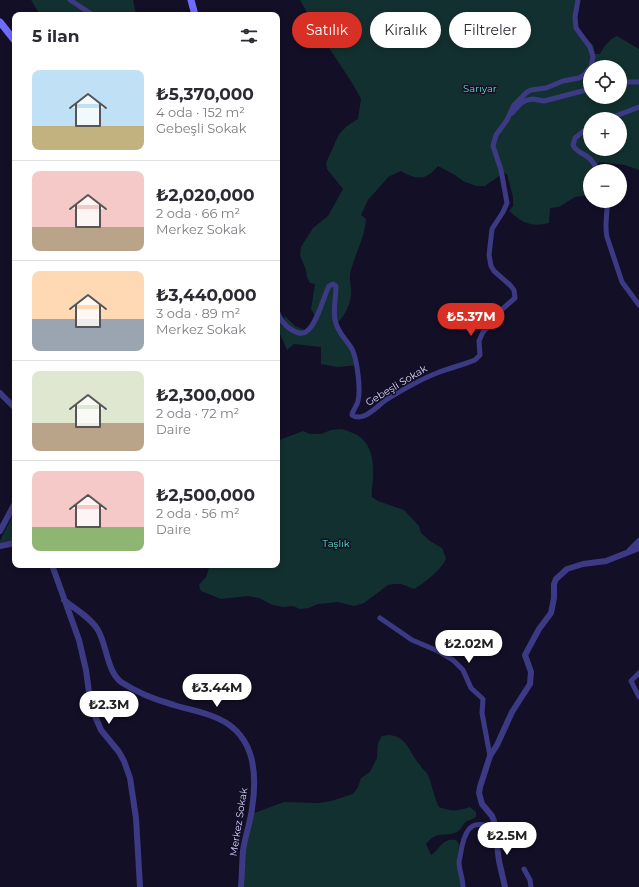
<!DOCTYPE html>
<html lang="tr">
<meta charset="utf-8">
<style>
body{margin:0;font-family:Montserrat,sans-serif;background:#f7f7f7;color:#2b2b33;height:100vh;display:flex;flex-direction:column;font-size:15px;white-space:nowrap}
*{box-sizing:border-box;margin:0}
p{font-size:13px;color:#7c7c81}
.icon{flex:none;width:22px;height:22px;fill:none;stroke:currentColor;stroke-width:2;stroke-linecap:round;stroke-linejoin:round}
.map{position:relative;flex:1;overflow:hidden}
.drawer{position:absolute;left:12px;top:12px;width:268px;height:556px;display:flex;flex-direction:column;background:#fff;border-radius:8px;box-shadow:0 2px 6px #0003}
.drawer>*{flex:none}
.guide{position:absolute;left:292px;top:12px;width:287px;height:36px;display:flex;gap:8px}
.tools{position:absolute;left:583px;top:60px;display:grid;gap:8px}
.tools a{display:grid;place-items:center;width:44px;height:44px;border-radius:50%;background:#fff;box-shadow:0 2px 6px #0003;font-size:20px}
.price{position:absolute;translate:-50% -34px;padding:0 9px;border-radius:14px;background:#fff;color:#222;font-size:13px;line-height:26px;filter:drop-shadow(0 1px 2px #0008)}
.price::after{content:'';position:absolute;left:50%;top:24px;width:12px;height:9px;margin-left:-6px;background:inherit;clip-path:polygon(0 0,100% 0,50% 100%)}
.price.current{background:#d93025;color:#fff}
ul{padding:0;list-style:none}
li{display:flex;align-items:center;gap:12px;height:100px;padding:0 20px}
li+li{border-top:1px solid #e1e1e2}
li span{display:grid;place-items:center;flex:none;width:112px;height:80px;border-radius:8px;color:#555}
li>.icon{margin-inline-start:auto}
span .icon{width:48px;height:48px;fill:#fffc;stroke-width:1}
li b{font-size:17px}
h2{display:flex;justify-content:space-between;align-items:center;height:48px;padding:0 20px;font-size:17px}
.chip{padding:0 14px;border-radius:18px;background:#fff;box-shadow:0 2px 6px #0003;font-size:14px;line-height:36px}
.chip.current{background:#d93025;color:#fff}
.map>svg:first-child{display:block}
.green{fill:#12302f;fill-rule:evenodd}
.lines{fill:none;stroke-linecap:round;stroke-linejoin:round}
.minor{stroke:#3d3a85;stroke-width:5}
.tertiary{stroke:#3d3a85;stroke-width:6}
.secondary{stroke:#6f6bff;stroke-width:7}
.labels{text-anchor:middle;stroke-width:3;stroke-linejoin:round;paint-order:stroke}
.park-label{font-size:10px;fill:#5fe0c0;stroke:#130f26}
.street-label{font-size:10px;fill:#d9d4ff;stroke:#130f26}
</style>
<div class="map">
<svg width="639" height="887" viewBox="0 0 639 887">
<rect width="100%" height="100%" fill="#130f26"/>
<path class="green" d="M31,0h102l3,15h-96z
M300,0h279l-3,17 2,10 2,5 13,13 2,9h5c4,-7 9,-15 17,-18l22,13v121l-14,-5 -25,-3 -3,3 3,6h-10v26l-2,-2 -13,2 -16,10 -9,1 -1,15c-18,4 -25,1 -40,-12l4,-5v-9l-6,-23 -4,-1 -18,13h-9l-13,-5 -8,-6 -17,-9c-12,15 -22,14 -37,5l-13,6 -4,5 -16,18 -7,15 5,4c-1,18 -10,33 -15,51 -2,7 -1,11 0,18 2,11 -5,27 -13,34l3,9 18,34 -22,2 -16,-3v-17l-27,-3 -7,6 -7,-16 -3,-3v-12l8,1 -1,-5 11,11 10,4 11,-12 -5,-9 4,-25 -5,-1 -3,-6 -1,-7 -6,-15 1,-8 12,-19 15,-12 15,-27 -16,-20 -1,-6 13,-29 8,-8 11,-7 3,-20 -10,-18 -32,-48zM590,67h30v30h-30zM590,119h30v30h-30z
M342,429c5,2 13,4 18,8 12,9 14,26 13,41 0,7 -2,12 -1,19l6,4 26,9 15,16 2,7 9,8 12,7 4,10c-2,10 -23,26 -32,31l-13,-5h-8l-5,1 -24,18 -10,3 -16,-4 -20,2 -9,4 -9,1 -7,-3 -9,1 -11,-2 -14,-7 -11,-2 -27,3 -20,-8 -2,-6 7,-8 4,-12h67v-122l5,-4 21,-8 7,3h11l10,-4z
M15,511v29l-15,3v-2z
M388,735c20,1 21,18 32,30 2,4 6,6 8,10 4,10 6,22 11,32 13,5 18,4 31,0l6,5v5c-3,2 -6,3 -9,4 -4,2 -6,9 -10,11 -12,6 -19,-3 -31,12l5,11c10,-6 10,-17 25,-15l3,4 -2,19 5,24h-218l1,-33 9,-41 30,-11 35,1 12,-2 22,-7 5,-7 3,-9 9,-6 7,-14 1,-15 4,-7z"/>
<g class="lines">
<path class="minor" d="M70,0l23,15
M578,0l-3,17 1,11 14,19 3,10 -2,10
M620,82h19
M512,113l9,-10 6,-3 6,-1 11,2 46,-12
M608,119l31,-12
M590,126l-15,12 -2,7c3,7 10,8 15,12 5,4 7,9 10,14
M607,201c1,12 -3,23 0,36l15,45 17,23
M277,311c3,8 8,15 15,19 5,3 11,5 15,1 10,-7 16,-33 22,-45l4,-2 3,2c0,11 -3,23 -1,34 2,12 11,19 17,29 5,10 9,40 6,52 -1,5 -5,8 -6,14 11,8 25,-9 34,-15 16,-10 33,-20 51,-27 12,-5 26,-8 38,-13l5,-5 -1,-14 4,-9 7,-7 9,-13 16,-14 -1,-8 -4,-5 -16,-14 -3,-5 -2,-11 3,-26 11,-17 4,-9 -6,-33 -8,-24 3,-11 11,-15 7,-15 13,-13 4,-2 15,-2 17,-7 16,-3 5,-3 6,-7
M380,618l32,22 26,11 15,9 10,10 8,18 12,11 -1,14 8,43
M639,673l-8,8 8,16
M524,869l6,11 1,7
M463,887c0,-9 -4,-17 -4,-25 1,-5 2,-11 3,-16 5,-21 12,-26 33,-18"/>
<path class="tertiary" d="M0,393l15,15
M0,531l15,-28
M0,546l15,-3
M630,550l9,-9
M52,565l27,75 7,30 3,22 5,22 7,16 18,22 5,9 6,17 6,40 4,69
M64,600c11,9 27,18 34,30 9,16 9,41 23,52 15,10 35,18 53,23 12,4 25,6 38,11 42,15 46,54 40,93 -2,14 -7,28 -9,42 -1,12 -1,24 -2,36
M505,887l-6,-26 -5,-40 -2,-5 -10,-12 -3,-11 1,-6 10,-31 7,-11 15,-33 18,-28 1,-12 -6,-17 14,-26 12,-16 3,-15v-14l2,-5 11,-10 16,-5 23,-3 33,-13"/>
<path class="secondary" d="M191,0l4,15
M0,22l15,19"/>
</g>
<g class="labels">
<g class="park-label">
<text x="480" y="92">Sarıyar</text>
<text x="336" y="547">Taşlık</text>
</g>
<g class="street-label">
<text transform="translate(396 385) rotate(-31)" y="4">Gebeşli Sokak</text>
<text transform="translate(238 822) rotate(-81)" y="4">Merkez Sokak</text>
</g>
</g>
</svg>
<div class="tools">
<a><svg class="icon" aria-label="locate" viewBox="0 0 24 24"><circle cx="12" cy="12" r="6"/><path d="M12 2v4M12 18v4M2 12h4M18 12h4"/></svg></a>
<a>+</a>
<a>−</a>
</div>
<b class="price current" style="left:471px;top:337px">₺5.37M</b>
<b class="price" style="left:469px;top:664px">₺2.02M</b>
<b class="price" style="left:217px;top:708px">₺3.44M</b>
<b class="price" style="left:109px;top:725px">₺2.3M</b>
<b class="price" style="left:507px;top:856px">₺2.5M</b>
<div class="guide">
<a class="chip current">Satılık</a>
<a class="chip">Kiralık</a>
<a class="chip">Filtreler</a>
</div>
<section class="drawer">
<h2>5 ilan<svg class="icon" aria-label="filters" viewBox="0 0 24 24"><path d="M4 7h16M4 17h16"/><circle cx="9" cy="7" r="2"/><circle cx="15" cy="17" r="2"/></svg></h2>
<ul>
<li><span style="background:linear-gradient(#bfe0f5 70%,#c2b280 0)"><svg class="icon" aria-label="home" viewBox="0 0 24 24"><path d="M3 11l9-7 9 7M6 9v11h12V9"/></svg></span><div><b>₺5,370,000</b><p>4 oda · 152 m²</p><p>Gebeşli Sokak</p></div></li>
<li><span style="background:linear-gradient(#f6c9c9 70%,#b9a48a 0)"><svg class="icon" aria-label="home" viewBox="0 0 24 24"><path d="M3 11l9-7 9 7M6 9v11h12V9"/></svg></span><div><b>₺2,020,000</b><p>2 oda · 66 m²</p><p>Merkez Sokak</p></div></li>
<li><span style="background:linear-gradient(#ffd9b3 60%,#9aa5b1 0)"><svg class="icon" aria-label="home" viewBox="0 0 24 24"><path d="M3 11l9-7 9 7M6 9v11h12V9"/></svg></span><div><b>₺3,440,000</b><p>3 oda · 89 m²</p><p>Merkez Sokak</p></div></li>
<li><span style="background:linear-gradient(#dfe7d0 65%,#b9a48a 0)"><svg class="icon" aria-label="home" viewBox="0 0 24 24"><path d="M3 11l9-7 9 7M6 9v11h12V9"/></svg></span><div><b>₺2,300,000</b><p>2 oda · 72 m²</p><p>Daire</p></div></li>
<li><span style="background:linear-gradient(#f6c9c9 70%,#8fb573 0)"><svg class="icon" aria-label="home" viewBox="0 0 24 24"><path d="M3 11l9-7 9 7M6 9v11h12V9"/></svg></span><div><b>₺2,500,000</b><p>2 oda · 56 m²</p><p>Daire</p></div></li>
</ul>
</section>
</div>
